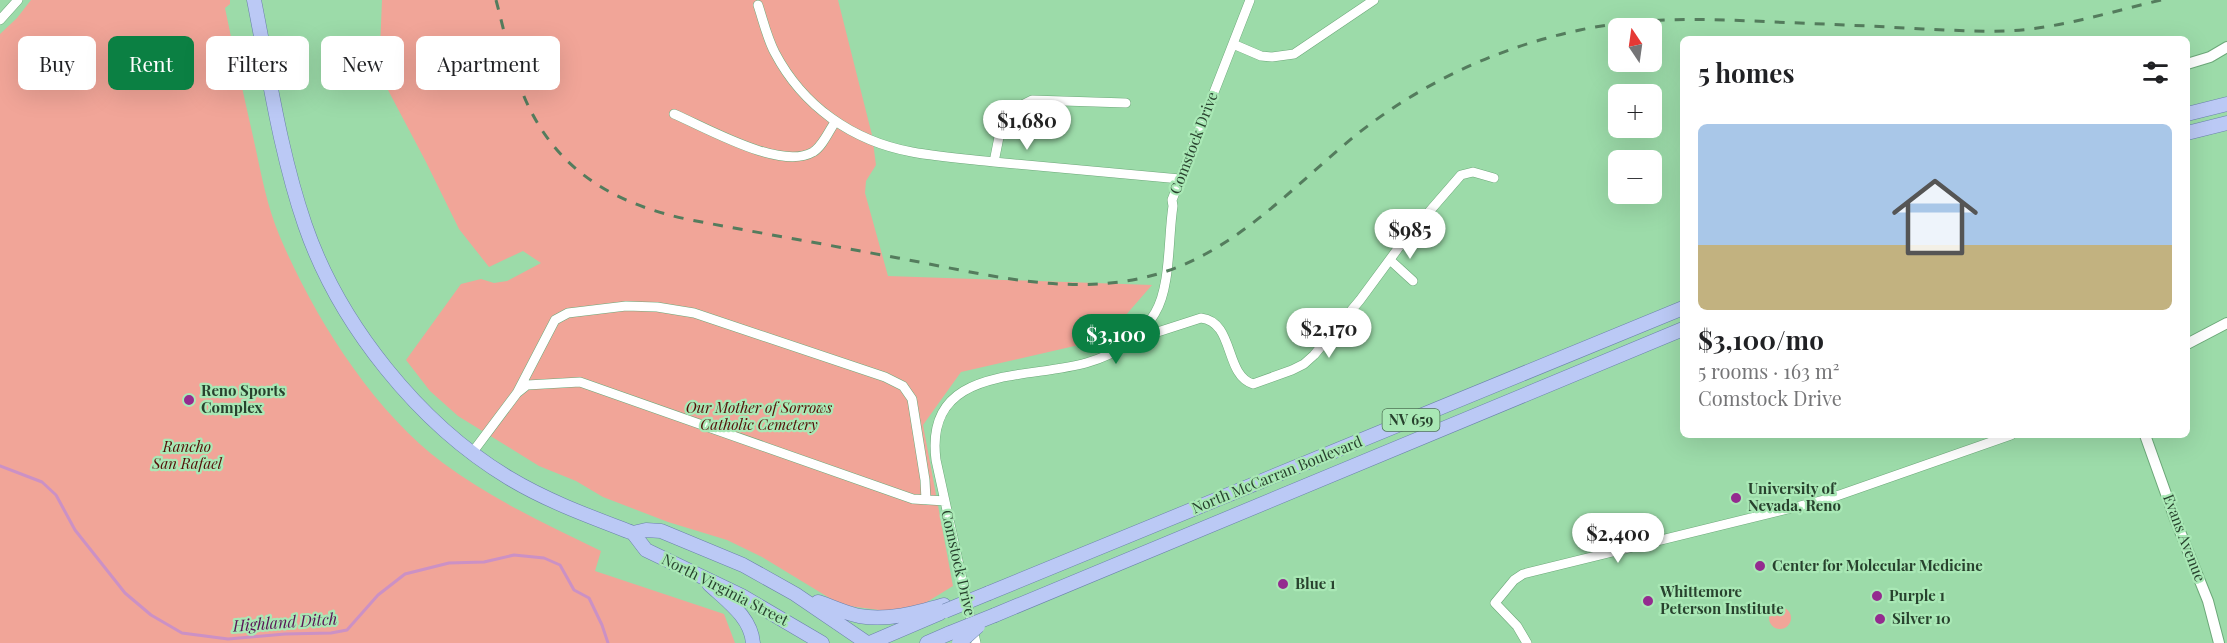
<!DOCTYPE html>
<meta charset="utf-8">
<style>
body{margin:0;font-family:"Playfair Display",serif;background:#f6f6f6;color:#202124;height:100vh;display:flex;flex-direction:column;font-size:22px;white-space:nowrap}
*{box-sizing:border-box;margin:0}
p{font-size:20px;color:#757577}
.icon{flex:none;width:33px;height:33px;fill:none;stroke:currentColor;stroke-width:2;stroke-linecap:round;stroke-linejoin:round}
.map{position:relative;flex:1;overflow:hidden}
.sheet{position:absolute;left:1680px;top:36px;width:510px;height:402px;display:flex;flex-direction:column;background:#fff;border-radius:9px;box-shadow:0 6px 24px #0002}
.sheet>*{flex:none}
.banner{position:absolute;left:18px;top:36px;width:570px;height:54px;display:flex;gap:12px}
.needle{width:39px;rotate:347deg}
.fabs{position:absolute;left:1608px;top:18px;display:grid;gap:12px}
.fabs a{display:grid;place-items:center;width:54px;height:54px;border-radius:9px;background:#fff;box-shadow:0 6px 24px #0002;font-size:30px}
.price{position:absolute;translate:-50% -51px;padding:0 14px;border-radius:21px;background:#fff;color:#222;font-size:20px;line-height:39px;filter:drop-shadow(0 2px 3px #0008)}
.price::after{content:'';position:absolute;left:50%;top:36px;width:18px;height:14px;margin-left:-9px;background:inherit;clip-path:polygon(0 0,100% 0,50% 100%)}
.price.on{background:#0b8043;color:#fff}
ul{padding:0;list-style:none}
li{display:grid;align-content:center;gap:12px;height:318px;padding:0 18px}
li+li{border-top:2px solid #e0e0e0}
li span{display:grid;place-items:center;height:186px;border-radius:9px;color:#555}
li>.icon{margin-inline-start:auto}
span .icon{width:108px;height:108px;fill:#fffc;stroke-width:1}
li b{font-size:26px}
h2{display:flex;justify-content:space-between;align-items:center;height:72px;padding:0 18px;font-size:26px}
.tag{padding:0 21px;border-radius:9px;background:#fff;box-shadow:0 6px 24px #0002;font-size:21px;line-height:54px}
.tag.on{background:#0b8043;color:#fff}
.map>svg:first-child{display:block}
.green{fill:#f1a598}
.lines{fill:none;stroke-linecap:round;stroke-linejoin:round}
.stream{stroke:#cb91c5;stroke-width:3}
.minor-casing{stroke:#6ca879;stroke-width:10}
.tertiary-casing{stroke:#6ca879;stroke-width:12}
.primary-casing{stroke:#6a82ab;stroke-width:15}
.minor{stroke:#fff;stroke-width:9}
.tertiary{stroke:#fff;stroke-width:10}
.primary{stroke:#bbc9f5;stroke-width:14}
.rail{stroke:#547c5d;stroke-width:3;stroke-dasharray:10 10;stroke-linecap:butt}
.primary-bridge-casing{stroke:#6a82ab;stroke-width:15;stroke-linecap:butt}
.primary-bridge{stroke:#bbc9f5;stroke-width:14}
.poi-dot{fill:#942b8f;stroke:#a9e8b5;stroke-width:2}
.labels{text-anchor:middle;stroke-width:4.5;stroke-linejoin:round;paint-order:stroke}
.shield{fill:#a9e8b5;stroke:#4f7456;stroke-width:1.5}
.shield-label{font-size:14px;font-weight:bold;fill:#28422e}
.street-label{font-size:15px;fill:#28422e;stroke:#a9e8b5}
.poi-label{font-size:15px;font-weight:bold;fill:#28422e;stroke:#a9e8b5;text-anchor:start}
.park-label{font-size:15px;font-style:italic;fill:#540f08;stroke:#a9e8b5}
.water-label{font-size:16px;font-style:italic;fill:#591456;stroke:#a9e8b5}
</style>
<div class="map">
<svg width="2227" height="643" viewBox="0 0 2227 643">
<rect width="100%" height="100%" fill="#9cdba9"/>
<path class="green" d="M31,0h199v4l-5,4c9,44 19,89 29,133 7,32 13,66 26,96 34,80 93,174 163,226 49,36 104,62 158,88l-6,20 129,43 11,29h-735v-609l17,-16z
M382,0h456l34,135 4,30 -10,16 -1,12 23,83 264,9 -47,54 -144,33 -38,53 30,161 -31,19 -35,6 -46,-6 -79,-48 -35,-17 -59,-18 -65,-25 -27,-16 -37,-15 -81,-50 -28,-25 -24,-31 55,-76 20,-5 13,4 13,-2 34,-18 -18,-12 -34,16 -30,-38 -33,-67 -47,-89z
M1769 618a11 11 0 1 1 22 0a11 11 0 1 1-22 0Z"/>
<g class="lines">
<path class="stream" d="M0,466l42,16 14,13 19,35 50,63 26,22 31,18 46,6 57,-5 46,-1 16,-3 31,-35 27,-21 44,-11 35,-1 30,-7 30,3 16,7 14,25 15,8 13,27 6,18"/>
<defs>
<path id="minor" d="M758,5c5,15 9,33 17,48 28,53 77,88 137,99 27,5 55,7 82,10
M0,20l18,-20
M1233,44l28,12 11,1 22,-3 80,-54
M1126,103l-94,-3 -20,10 -10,12 -8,40 186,17
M674,114c33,14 107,57 139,38 9,-5 16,-21 22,-30
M1390,260l23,21
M1136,339l65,-21c34,4 23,57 52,66l39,-14 12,-6 10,-9 46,-55 42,-57 59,-68 12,-3 21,6
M517,393l38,-73 13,-7 58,-7 31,1 37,6 191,64 18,9 9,13 13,81 1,20
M472,453l45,-60 10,-8 53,-3 333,117 32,2
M976,643l-40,-183c-12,-95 89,-80 150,-97 28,-8 54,-24 69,-50 16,-26 13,-76 18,-107l-1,-6 78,-200
M1527,643l-10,-17 -22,-23 19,-23 9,-6 305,-75 183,-64"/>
<path id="tertiary" d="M2187,64l23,-7 17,-10
M2187,344l40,-21
M2145,435l30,84 33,82 11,42"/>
<path id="primary" d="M254,0c15,75 26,152 51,225 34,99 114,199 204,253 38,23 82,39 124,55l13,-3 15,1 82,34 52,29 72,49
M2187,114l40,-10
M2187,133l40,-10
M633,533l13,17 96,46 80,47
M709,584c18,17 42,33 44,59
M989,593l694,-285
M818,602c13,4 27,11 41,14 29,5 57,-3 85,-11
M995,615l688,-286
M870,643l70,-30
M927,643l23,-10"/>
</defs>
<use href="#minor" class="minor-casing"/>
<use href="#tertiary" class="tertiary-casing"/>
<use href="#primary" class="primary-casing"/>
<use href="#minor" class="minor"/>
<use href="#tertiary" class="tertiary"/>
<use href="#primary" class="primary"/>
<path class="rail" d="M496,0c9,34 16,69 30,101 32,71 91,104 165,119 69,13 138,25 207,38 88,16 181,43 269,13 74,-25 130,-88 189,-136 65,-52 143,-88 224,-105 65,-14 129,-11 194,-8 50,2 99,4 149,7 28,1 57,3 85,2 53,-3 102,-19 153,-31"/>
<defs>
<path id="primary-bridge" d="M945,611l44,-18
M950,633l45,-18
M959,643l19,-17"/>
</defs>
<use href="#primary-bridge" class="primary-bridge-casing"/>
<use href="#primary-bridge" class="primary-bridge"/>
</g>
<g class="poi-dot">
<circle cx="189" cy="400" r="6"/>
<circle cx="1736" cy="498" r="6"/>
<circle cx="1760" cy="566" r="6"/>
<circle cx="1283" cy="584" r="6"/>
<circle cx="1877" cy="596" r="6"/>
<circle cx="1648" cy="601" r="6"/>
<circle cx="1880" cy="619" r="6"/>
</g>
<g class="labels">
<rect class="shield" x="1382.5" y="409" width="57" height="22" rx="4.5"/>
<g class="shield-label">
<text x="1411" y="425">NV 659</text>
</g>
<g class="street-label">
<text transform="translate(1194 143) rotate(-69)" y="5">Comstock Drive</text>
<text transform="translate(1277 475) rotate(-22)" y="5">North McCarran Boulevard</text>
<text transform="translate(2184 538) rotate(69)" y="5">Evans Avenue</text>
<text transform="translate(958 563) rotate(77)" y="5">Comstock Drive</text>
<text transform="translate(725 590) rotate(27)" y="5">North Virginia Street</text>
</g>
<g class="poi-label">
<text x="201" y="396">Reno Sports<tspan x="201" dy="17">Complex</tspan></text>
<text x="1748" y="494">University of<tspan x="1748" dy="17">Nevada, Reno</tspan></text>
<text x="1772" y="571">Center for Molecular Medicine</text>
<text x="1295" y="589">Blue 1</text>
<text x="1660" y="597">Whittemore<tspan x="1660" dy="17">Peterson Institute</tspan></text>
<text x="1889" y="601">Purple 1</text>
<text x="1892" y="624">Silver 10</text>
</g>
<g class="park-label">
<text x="759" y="413">Our Mother of Sorrows<tspan x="759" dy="17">Catholic Cemetery</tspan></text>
<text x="187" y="452">Rancho<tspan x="187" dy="17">San Rafael</tspan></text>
</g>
<g class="water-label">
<text transform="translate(285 622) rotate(-4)" y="6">Highland Ditch</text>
</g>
</g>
</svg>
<div class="fabs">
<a><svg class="needle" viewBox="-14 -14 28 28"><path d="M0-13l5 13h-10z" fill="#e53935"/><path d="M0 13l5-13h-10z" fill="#757577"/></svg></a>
<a>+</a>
<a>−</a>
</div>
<b class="price" style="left:1027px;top:151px">$1,680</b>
<b class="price" style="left:1410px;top:260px">$985</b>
<b class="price" style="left:1329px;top:359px">$2,170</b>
<b class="price on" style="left:1116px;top:365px">$3,100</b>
<b class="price" style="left:1618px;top:564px">$2,400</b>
<div class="banner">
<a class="tag">Buy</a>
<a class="tag on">Rent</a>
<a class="tag">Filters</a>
<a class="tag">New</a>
<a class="tag">Apartment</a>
</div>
<section class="sheet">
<h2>5 homes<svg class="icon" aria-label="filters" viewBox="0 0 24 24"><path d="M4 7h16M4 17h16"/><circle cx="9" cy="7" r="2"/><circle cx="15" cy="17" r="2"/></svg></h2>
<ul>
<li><span style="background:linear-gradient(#a9c7e8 65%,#c2b280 0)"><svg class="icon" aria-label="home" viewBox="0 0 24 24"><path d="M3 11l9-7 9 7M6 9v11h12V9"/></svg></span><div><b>$3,100/mo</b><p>5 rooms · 163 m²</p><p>Comstock Drive</p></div></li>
</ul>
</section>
</div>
